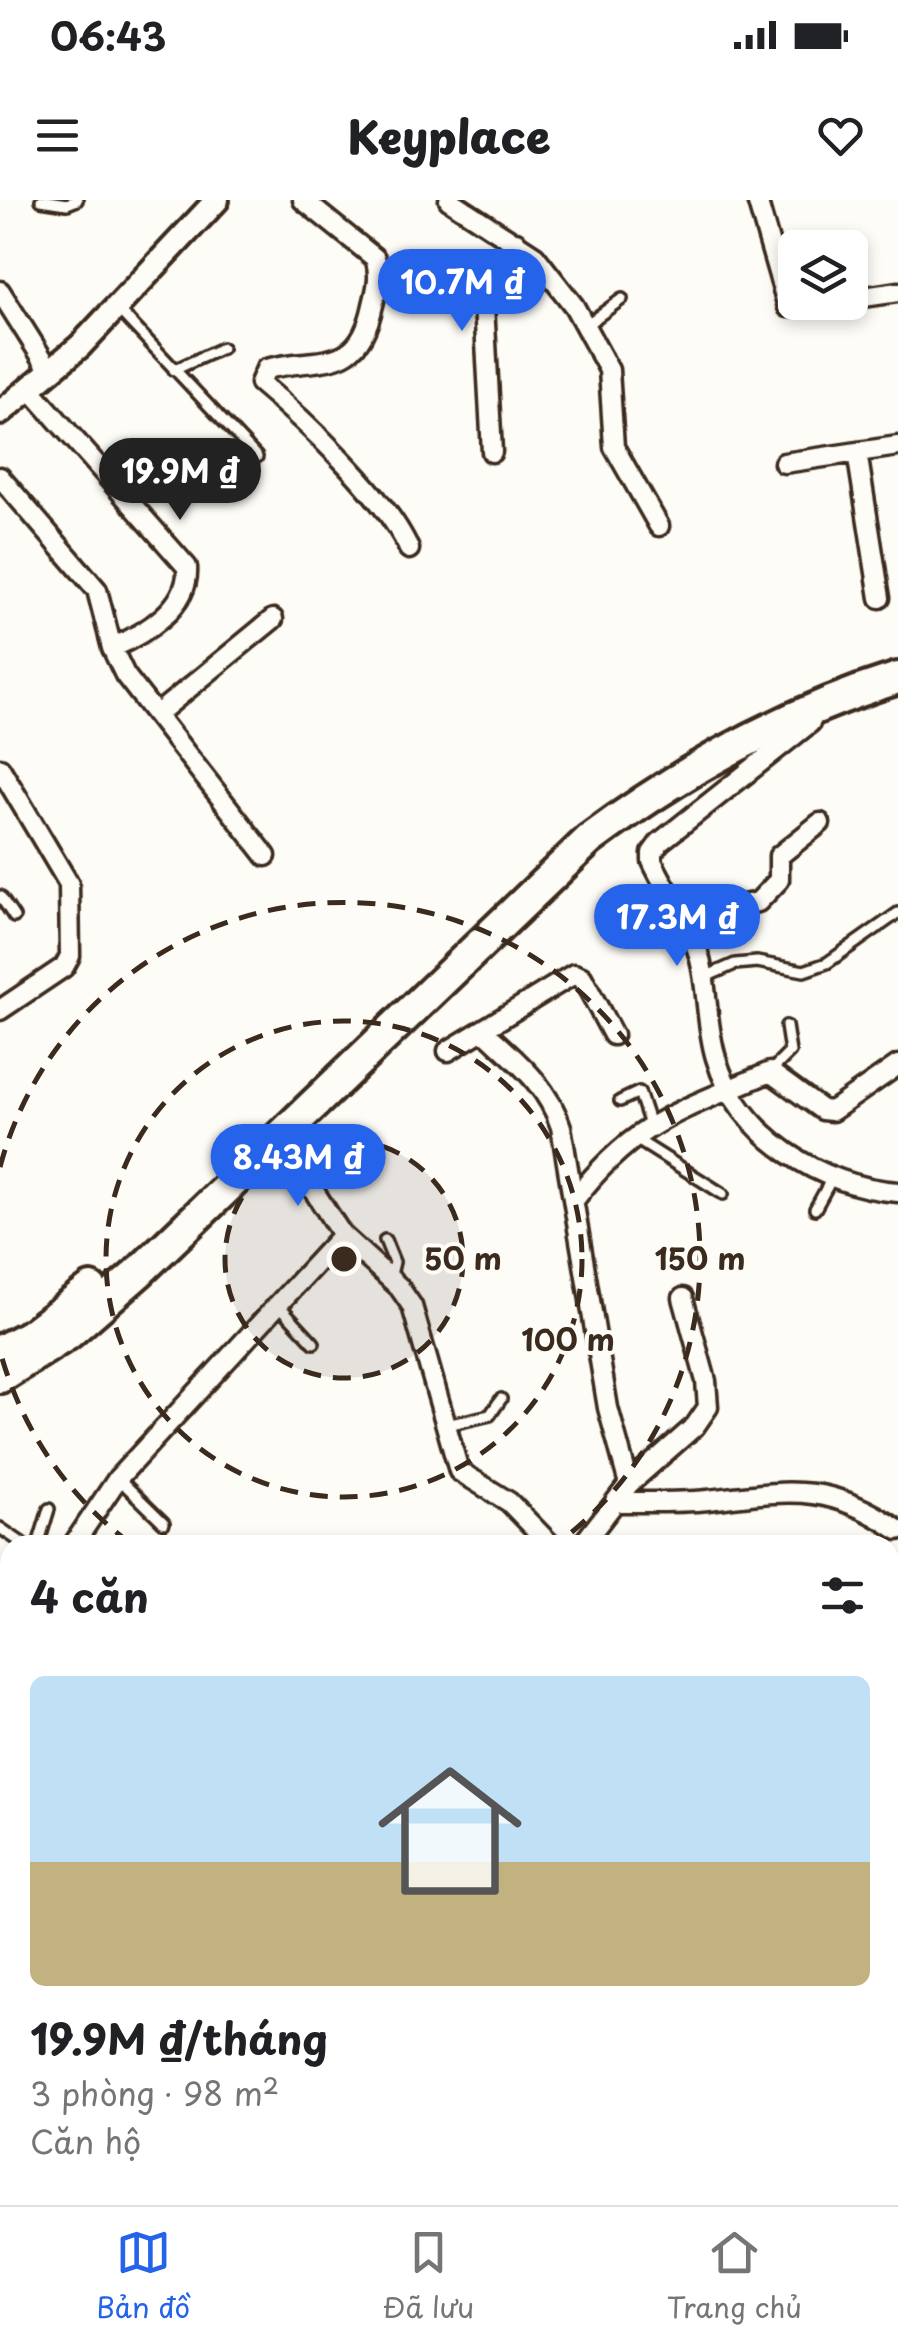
<!DOCTYPE html>
<html lang="vi">
<meta charset="utf-8">
<style>
body{margin:0;font-family:"Playpen Sans",sans-serif;background:#f2f2f2;color:#202124;height:100vh;display:flex;flex-direction:column;font-size:38px;white-space:nowrap}
*{box-sizing:border-box;margin:0}
p{font-size:32px;color:#757577}
.icon{flex:none;width:55px;height:55px;fill:none;stroke:currentColor;stroke-width:2;stroke-linecap:round;stroke-linejoin:round}
.map{position:relative;flex:1;overflow:hidden}
.sheet{position:absolute;left:0px;top:1335px;width:900px;height:670px;display:flex;flex-direction:column;background:#fff;border-radius:30px 30px 0 0;box-shadow:0 5px 15px #0003}
.sheet>*{flex:none}
.controls{position:absolute;left:778px;top:30px;display:grid;gap:20px}
.controls a{display:grid;place-items:center;width:90px;height:90px;border-radius:15px;background:#fff;box-shadow:0 5px 15px #0003;font-size:50px}
.price{position:absolute;translate:-50% -85px;padding:0 22px;border-radius:35px;background:#2563eb;color:#fff;font-size:32px;line-height:65px;filter:drop-shadow(0 2px 5px #0008)}
.price::after{content:'';position:absolute;left:50%;top:60px;width:30px;height:22px;margin-left:-15px;background:inherit;clip-path:polygon(0 0,100% 0,50% 100%)}
.price.on{background:#222;color:#fff}
ul{padding:0;list-style:none}
li{display:grid;align-content:center;gap:20px;height:530px;padding:0 30px}
li span{display:grid;place-items:center;height:310px;border-radius:15px;color:#555}
li>.icon{margin-inline-start:auto}
span .icon{width:180px;height:180px;fill:#fffc;stroke-width:1}
li b{font-size:42px}
h2{display:flex;justify-content:space-between;align-items:center;height:120px;padding:0 30px;font-size:42px}
.status{display:flex;justify-content:space-between;align-items:center;height:70px;padding:0 50px;background:#fff;direction:ltr}
.status svg{height:28px;fill:currentColor}
header{display:flex;justify-content:space-between;align-items:center;height:130px;padding:0 30px;background:#fff;font-size:45px;font-weight:800}
.tab-bar{display:flex;justify-content:space-around;align-items:center;height:140px;border-top:2px solid #e0e0e0;background:#fff;font-size:28px;color:#757577}
.tab-bar a{display:grid;justify-items:center;gap:5px}
.tab-bar .on{color:#2563eb}
.map>svg:first-child{display:block}
.lines{fill:none;stroke-linecap:round;stroke-linejoin:round}
.lane-casing{stroke:#3b2a1e;stroke-width:16}
.street-casing{stroke:#3b2a1e;stroke-width:25}
.secondary-casing{stroke:#3b2a1e;stroke-width:30}
.highway-casing{stroke:#3b2a1e;stroke-width:38}
.lane{stroke:#fdfcf7;stroke-width:9}
.street{stroke:#fdfcf7;stroke-width:18}
.secondary{stroke:#fdfcf7;stroke-width:22}
.highway{stroke:#fdfcf7;stroke-width:30}
.ring{fill:none;stroke:#3b2a1e;stroke-width:5;stroke-dasharray:18 12}
.centre{fill:#3b2a1e;stroke:#fdfcf7;stroke-width:5}
.ring-label{font-size:30px;text-anchor:middle;font-weight:bold;fill:#3b2a1e;stroke:#fdfcf7;stroke-width:8;stroke-linejoin:round;paint-order:stroke}
</style>
<div class="status"><b>06:43</b><svg viewBox="0 0 49 12"><path d="M0 12V9h3v3zM5 12V6h3v6zM10 12V3h3v9zM15 12V0h3v12zM26 1h20v11H26zM47 4h2v5h-2z"/></svg></div>
<header><svg class="icon" aria-label="menu" viewBox="0 0 24 24"><path d="M4 6h16M4 12h16M4 18h16"/></svg>Keyplace<svg class="icon" aria-label="heart" viewBox="0 0 24 24"><path d="M12 20l-8-8c-3-5 5-10 8-4 3-6 11-1 8 4z"/></svg></header>
<div class="map">
<svg width="898" height="2005" viewBox="0 0 898 2005">
<rect width="100%" height="100%" fill="#fdfcf7"/>
<filter id="ink" filterUnits="userSpaceOnUse"><feTurbulence type="fractalNoise" baseFrequency=".01" numOctaves="2"/><feDisplacementMap in="SourceGraphic" scale="20" xChannelSelector="R" yChannelSelector="G"/><feConvolveMatrix kernelMatrix="1 2 1 2 8 2 1 2 1" color-interpolation-filters="sRGB"/></filter>
<g filter="url(#ink)">
<g class="lines">
<defs>
<path id="lane" d="M41,0l26,4 10,-4
M118,109l139,148
M586,125l36,-26
M174,170l48,-22
M0,696l14,21
M705,777l30,-13 22,-2 47,9 23,-8 71,-50
M770,872l20,-20 -4,-26
M620,901l19,-9 11,33
M634,938l89,56
M815,1009l17,-31
M385,1040l9,22 -4,17
M278,1104l36,39
M447,1225l43,-10 11,-16
M118,1278l46,45
M0,1328l25,17
M38,1345l11,-36
M890,1618h8
M0,1807l9,21
M890,1891h8"/>
<path id="street" d="M303,0l72,58c6,16 2,31 -2,47 -15,71 -52,50 -107,64l-6,14c42,35 128,116 149,166
M449,0l86,56 39,50 35,64 5,77 45,79
M757,0l31,107 34,-5
M0,91l51,81
M850,99l48,-7
M30,189l157,178c3,40 -43,67 -75,81
M492,252l-9,-165 33,-45
M857,252l23,146
M784,263l114,-17
M0,277l97,113 15,58 13,27 141,181
M156,515l117,-96
M810,523l-150,119 -8,11v8c15,33 39,63 48,98 8,32 6,66 16,99 22,77 105,129 182,134
M0,568l69,116 1,72 -6,11 -64,43
M690,731l37,-23 31,-6 21,-22v-24l41,-33
M483,830c32,30 64,54 78,97l47,281 21,76
M448,851l126,-77 8,3 31,58
M293,958l49,77 57,52 13,19 47,165 50,31 42,43
M575,999c60,-79 109,-89 195,-127l52,38 10,1 66,-46
M615,1302c31,0 62,1 93,-2 79,-9 120,-19 190,30
M73,1345l45,-67 224,-243
M582,1345l47,-61 66,-58 13,-19 -2,-26 -23,-83
M0,1453l10,-15
M0,1833l10,-5
M0,1930l10,-3
M413,1995v10
M560,2005l3,-10
M728,2005v-10"/>
<path id="secondary" d="M0,213l80,-67 137,-146"/>
<path id="highway" d="M0,1151l31,-16 60,-46
M0,1177l68,-43 70,-61 451,-433c94,-70 197,-127 309,-162"/>
</defs>
<use href="#lane" class="lane-casing"/>
<use href="#street" class="street-casing"/>
<use href="#secondary" class="secondary-casing"/>
<use href="#highway" class="highway-casing"/>
<use href="#lane" class="lane"/>
<use href="#street" class="street"/>
<use href="#secondary" class="secondary"/>
<use href="#highway" class="highway"/>
</g>
</g>
<circle cx="344" cy="1059" r="119" fill="#3b2a1e" fill-opacity=".12"/>
<g class="ring">
<circle cx="344" cy="1059" r="119"/>
<circle cx="344" cy="1059" r="238"/>
<path d="M130 1343A356 356 0 0 1 0 1151M0 967A356 356 0 1 1 558 1343"/>
</g>
<circle cx="344" cy="1059" r="15" class="centre"/>
<g class="ring-label">
<text x="463" y="1070">50 m</text>
<text x="700" y="1070">150 m</text>
<text x="568" y="1151">100 m</text>
</g>
</svg>
<div class="controls">
<a><svg class="icon" aria-label="layers" viewBox="0 0 24 24"><path d="M12 4l9 5-9 5-9-5zM3 14l9 5 9-5"/></svg></a>
</div>
<b class="price" style="left:462px;top:134px">10.7M ₫</b>
<b class="price on" style="left:180px;top:323px">19.9M ₫</b>
<b class="price" style="left:677px;top:769px">17.3M ₫</b>
<b class="price" style="left:298px;top:1009px">8.43M ₫</b>
<section class="sheet">
<h2>4 căn<svg class="icon" aria-label="filters" viewBox="0 0 24 24"><path d="M4 7h16M4 17h16"/><circle cx="9" cy="7" r="2"/><circle cx="15" cy="17" r="2"/></svg></h2>
<ul>
<li><span style="background:linear-gradient(#bfe0f5 60%,#c2b280 0)"><svg class="icon" aria-label="home" viewBox="0 0 24 24"><path d="M3 11l9-7 9 7M6 9v11h12V9"/></svg></span><div><b>19.9M ₫/tháng</b><p>3 phòng · 98 m²</p><p>Căn hộ</p></div></li>
</ul>
</section>
</div>
<nav class="tab-bar">
<a class="on"><svg class="icon" aria-label="map" viewBox="0 0 24 24"><path d="M3 6l6-2 6 2 6-2v14l-6 2-6-2-6 2zM9 4v14M15 6v14"/></svg>Bản đồ</a>
<a><svg class="icon" aria-label="saved" viewBox="0 0 24 24"><path d="M7 4h10v16l-5-4-5 4z"/></svg>Đã lưu</a>
<a><svg class="icon" aria-label="home" viewBox="0 0 24 24"><path d="M3 11l9-7 9 7M6 9v11h12V9"/></svg>Trang chủ</a>
</nav>
